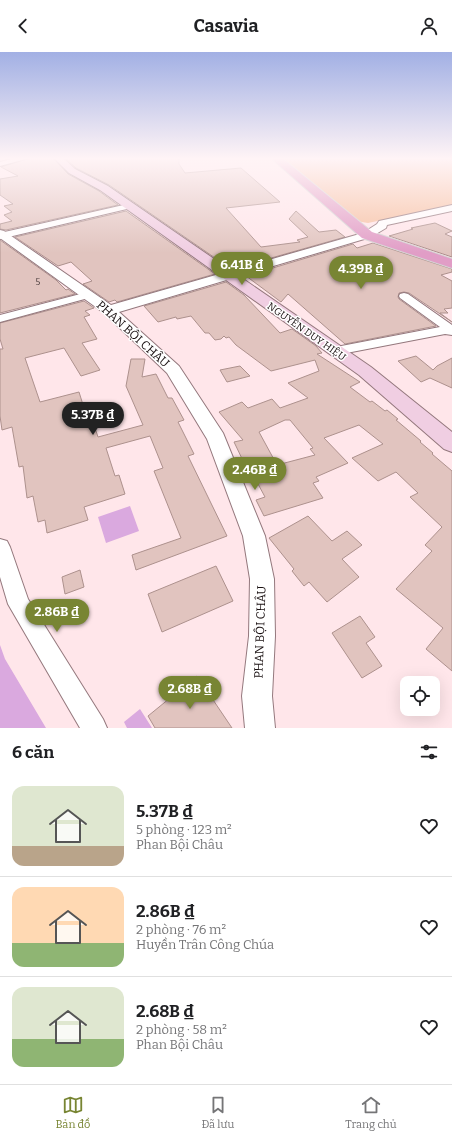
<!DOCTYPE html>
<html lang="vi">
<meta charset="utf-8">
<style>
body{margin:0;font-family:Bitter,serif;background:#f6f6f6;color:#202124;height:100vh;display:flex;flex-direction:column;font-size:15px;white-space:nowrap}
*{box-sizing:border-box;margin:0}
p{font-size:13px;color:#757577}
.icon{flex:none;width:22px;height:22px;fill:none;stroke:currentColor;stroke-width:2;stroke-linecap:round;stroke-linejoin:round}
.map{position:relative;height:676px;overflow:hidden}
.sheet{display:flex;flex-direction:column;background:#fff;flex:1}
.sheet>*{flex:none}
.fabs{position:absolute;left:400px;top:624px;display:grid;gap:8px}
.fabs a{display:grid;place-items:center;width:40px;height:40px;border-radius:8px;background:#fff;box-shadow:0 4px 16px #0002;font-size:20px}
.price{position:absolute;translate:-50% -34px;padding:0 9px;border-radius:14px;background:#788533;color:#fff;font-size:13px;line-height:26px;filter:drop-shadow(0 1px 2px #0008)}
.price::after{content:'';position:absolute;left:50%;top:24px;width:12px;height:9px;margin-left:-6px;background:inherit;clip-path:polygon(0 0,100% 0,50% 100%)}
.price.on{background:#222;color:#fff}
ul{padding:0;list-style:none}
li{display:flex;align-items:center;gap:12px;height:100px;padding:0 12px}
li+li{border-top:1px solid #e0e0e0}
li span{display:grid;place-items:center;flex:none;width:112px;height:80px;border-radius:12px;color:#555}
li>.icon{margin-inline-start:auto}
span .icon{width:48px;height:48px;fill:#fffc;stroke-width:1}
li b{font-size:17px}
h2{display:flex;justify-content:space-between;align-items:center;height:48px;padding:0 12px;font-size:17px}
header{display:flex;justify-content:space-between;align-items:center;height:52px;padding:0 12px;background:#fff;font-size:18px;font-weight:700}
.tab-bar{display:flex;justify-content:space-around;align-items:center;height:56px;border-top:1px solid #e0e0e0;background:#fff;font-size:11px;color:#757577}
.tab-bar a{display:grid;justify-items:center;gap:2px}
.tab-bar .on{color:#788533}
.map>svg:first-child{display:block}
.green{fill:#f6c1a2}
.water{fill:#daa9df}
.building{fill:#e1c4bf;stroke:#ad918d;fill-rule:evenodd}
.lines{fill:none;stroke-linecap:round;stroke-linejoin:round}
.minor-casing{stroke:#94787d;stroke-width:2}
.tertiary-casing{stroke:#94787d;stroke-width:2}
.secondary-casing{stroke:#94787d;stroke-width:2}
.primary-casing{stroke:#d5d4d4;stroke-width:2}
.minor{fill:#fff;fill-rule:evenodd}
.tertiary{fill:#fff;fill-rule:evenodd}
.secondary{fill:#f0cee2;fill-rule:evenodd}
.primary{fill:#e19dc6;fill-rule:evenodd}
.labels{text-anchor:middle;stroke-width:3;stroke-linejoin:round;paint-order:stroke}
.far-number-label{font-size:9px;fill:#4a3c3c}
.far-street-label{font-size:10px;fill:#180f10;stroke:#fff}
.street-label{font-size:12px;fill:#180f10;stroke:#fff}
</style>
<header><svg class="icon" aria-label="back" viewBox="0 0 24 24"><path d="M15 5l-7 7 7 7"/></svg>Casavia<svg class="icon" aria-label="person" viewBox="0 0 24 24"><circle cx="12" cy="8" r="4"/><path d="M4 21q1-7 8-7t8 7"/></svg></header>
<div class="map">
<svg width="452" height="676" viewBox="0 0 452 676">
<rect width="100%" height="100%" fill="#ffe6ea"/>
<path class="green" d="M281,106h171v47l-84,18 -12,-2z"/>
<path class="water" d="M130,454l9,25 -33,12 -8,-26z
M0,593l5,14 41,69h-46z
M140,657l12,19h-25l-3,-6z"/>
<path class="building" d="M30,106h23l15,16 31,17 19,14 -112,25 -6,-1v-5l12,-3 -8,-6 8,-3 -8,-6 9,-2 -13,-9v-16l18,-3 -17,-9z
M65,106h114v6l6,9 56,-5 39,34 -54,6 35,39 39,-5 -3,-2 11,-3 -19,-18 7,-8 23,21 17,-2 9,7 -109,31 -12,-9 -3,3 -112,-77 -33,-17z
M126,159l89,63 -98,28 -2,-2 -6,2 -26,-18 9,-3 -21,-19 -13,4 -43,-29z
M435,171l17,8 -7,3 7,3v20l-63,-21 24,-7 -2,-1z
M0,188l56,40 10,10 2,-1 7,5 -75,19z
M373,191l79,26v3l-11,3 11,6v27l-8,1 4,4h-8l12,9 -43,-29 -5,-1 -5,1 -1,4 1,2 37,27 -91,18 -57,-50 -7,8 -35,-26 107,-32 4,4z
M226,230l18,13 36,38 12,-4 24,17 6,7 -5,1 43,28 -10,5 20,15 2,-1 13,10 2,-1 11,9 -2,1 25,21 -1,1 13,11 -1,1 20,17v200l-26,-22 17,-21 -47,-39 36,-38 -7,-6 17,-18 -32,-30 8,-4 -22,-21 -18,9 -26,-23 31,-14 -24,-19 -35,13 24,25 -32,14 3,4 -6,2 10,15 -59,18 -8,-16 9,-3 -15,-28h-3l-13,-27 9,-2 -24,-28 23,-10 6,6 24,-9 8,9 28,-10 -20,-15 31,-12 -4,-11 -44,11 -35,-26 -7,-8 -3,1 -2,-2 -3,3 -6,1 -6,-7h-4l-14,-17 -14,3 -1,-2 -18,5 -14,-16zM285,368h5l23,28 -3,1 5,6 -38,10 -18,-33z
M84,249l10,7 -9,3 5,4 -6,2 13,22 -15,4 18,27 -19,6 -17,-28 -39,10 15,44 39,-10 5,16 4,-1 10,30 45,-12 -17,-39 5,-27h14l-3,18 14,-3 12,24h4l12,22 -6,2 16,32 -6,2 39,80 -91,34 -4,-15 49,-17 -27,-67 9,-3 -13,-32 -44,12 9,28 4,-1 6,19 -41,13 4,13 -41,13 -2,-13 -7,2 -5,-26 -6,2 -4,-32 -4,1 -7,-40 -10,3 -2,-14v-67h3l-3,-10v-16z
M416,304l17,14 4,-4 15,-8v30l-22,-10 -9,4 -23,-21z
M240,314l10,10 -23,6 -7,-12z
M308,464l24,25 15,-10 15,14 -20,14 17,18 -32,25 -18,-20 -5,4 -12,-15 2,-2 -25,-31z
M216,514l17,35 -71,31 -14,-38z
M80,518l4,17 -19,7 -3,-17z
M360,564l15,21 -9,6 16,23 -20,12 -30,-45z
M197,624l35,52h-77l-7,-12z"/>
<g class="lines">
<defs>
<path id="minor" d="M128,152l4,2 -1,2 -131,31v-6z
M88,240l4,1 1,2 -1,2 -92,25v-7z
M404,241l4,1 44,31v10l-7,-1 -109,21 -4,-1 -2,-3 2,-3 4,-1 104,-20 -40,-29 -1,-2 1,-2z
M0,487l7,2 3,6 18,52 75,120 4,9h-27l-72,-124 -8,-27z"/>
<path id="tertiary" d="M15,106h14l-29,8v-4z
M452,153v6l-65,14 -1,3 -15,9 -252,75 60,54 44,67 42,103 9,43 1,57 -3,60 3,32h-30l-3,-32 7,-60 1,-57 -7,-43 -36,-97 -40,-66 -63,-60 -104,-75v-8l4,1 107,74 252,-72 14,-9 2,-3z"/>
<path id="secondary" d="M54,106h9l12,11 33,17 263,181 81,65v20l-8,-3 -85,-74 -259,-185 -31,-17z"/>
<path id="primary" d="M271,106h11l90,74 80,27v9l-90,-30z"/>
</defs>
<use href="#minor" class="minor-casing"/>
<use href="#tertiary" class="tertiary-casing"/>
<use href="#secondary" class="secondary-casing"/>
<use href="#primary" class="primary-casing"/>
<use href="#minor" class="minor"/>
<use href="#tertiary" class="tertiary"/>
<use href="#secondary" class="secondary"/>
<use href="#primary" class="primary"/>
</g>
<linearGradient id="sky" x2="0" y2="1"><stop stop-color="#a2b0e4"/><stop offset="0.53" stop-color="#fff4f6"/><stop offset="1" stop-color="#fff4f6" stop-opacity="0"/></linearGradient>
<rect width="452" height="201" fill="url(#sky)"/>
<g class="labels">
<g class="far-number-label">
<text x="38" y="233">5</text>
</g>
<g class="far-street-label">
<text transform="translate(307 279) rotate(35)" y="4">NGUYỄN DUY HIỆU</text>
</g>
<g class="street-label">
<text transform="translate(133 282) rotate(42)" y="4">PHAN BỘI CHÂU</text>
<text transform="translate(260 580) rotate(-88)" y="4">PHAN BỘI CHÂU</text>
</g>
</g>
</svg>
<div class="fabs">
<a><svg class="icon" aria-label="locate" viewBox="0 0 24 24"><circle cx="12" cy="12" r="6"/><path d="M12 2v4M12 18v4M2 12h4M18 12h4"/></svg></a>
</div>
<b class="price" style="left:242px;top:234px">6.41B ₫</b>
<b class="price" style="left:361px;top:238px">4.39B ₫</b>
<b class="price on" style="left:93px;top:384px">5.37B ₫</b>
<b class="price" style="left:255px;top:439px">2.46B ₫</b>
<b class="price" style="left:57px;top:581px">2.86B ₫</b>
<b class="price" style="left:190px;top:658px">2.68B ₫</b>
</div>
<section class="sheet">
<h2>6 căn<svg class="icon" aria-label="filters" viewBox="0 0 24 24"><path d="M4 7h16M4 17h16"/><circle cx="9" cy="7" r="2"/><circle cx="15" cy="17" r="2"/></svg></h2>
<ul>
<li><span style="background:linear-gradient(#dfe7d0 75%,#b9a48a 0)"><svg class="icon" aria-label="home" viewBox="0 0 24 24"><path d="M3 11l9-7 9 7M6 9v11h12V9"/></svg></span><div><b>5.37B ₫</b><p>5 phòng · 123 m²</p><p>Phan Bội Châu</p></div><svg class="icon" aria-label="heart" viewBox="0 0 24 24"><path d="M12 20l-8-8c-3-5 5-10 8-4 3-6 11-1 8 4z"/></svg></li>
<li><span style="background:linear-gradient(#ffd9b3 70%,#8fb573 0)"><svg class="icon" aria-label="home" viewBox="0 0 24 24"><path d="M3 11l9-7 9 7M6 9v11h12V9"/></svg></span><div><b>2.86B ₫</b><p>2 phòng · 76 m²</p><p>Huyền Trân Công Chúa</p></div><svg class="icon" aria-label="heart" viewBox="0 0 24 24"><path d="M12 20l-8-8c-3-5 5-10 8-4 3-6 11-1 8 4z"/></svg></li>
<li><span style="background:linear-gradient(#dfe7d0 65%,#8fb573 0)"><svg class="icon" aria-label="home" viewBox="0 0 24 24"><path d="M3 11l9-7 9 7M6 9v11h12V9"/></svg></span><div><b>2.68B ₫</b><p>2 phòng · 58 m²</p><p>Phan Bội Châu</p></div><svg class="icon" aria-label="heart" viewBox="0 0 24 24"><path d="M12 20l-8-8c-3-5 5-10 8-4 3-6 11-1 8 4z"/></svg></li>
</ul>
</section>
<nav class="tab-bar">
<a class="on"><svg class="icon" aria-label="map" viewBox="0 0 24 24"><path d="M3 6l6-2 6 2 6-2v14l-6 2-6-2-6 2zM9 4v14M15 6v14"/></svg>Bản đồ</a>
<a><svg class="icon" aria-label="saved" viewBox="0 0 24 24"><path d="M7 4h10v16l-5-4-5 4z"/></svg>Đã lưu</a>
<a><svg class="icon" aria-label="home" viewBox="0 0 24 24"><path d="M3 11l9-7 9 7M6 9v11h12V9"/></svg>Trang chủ</a>
</nav>
